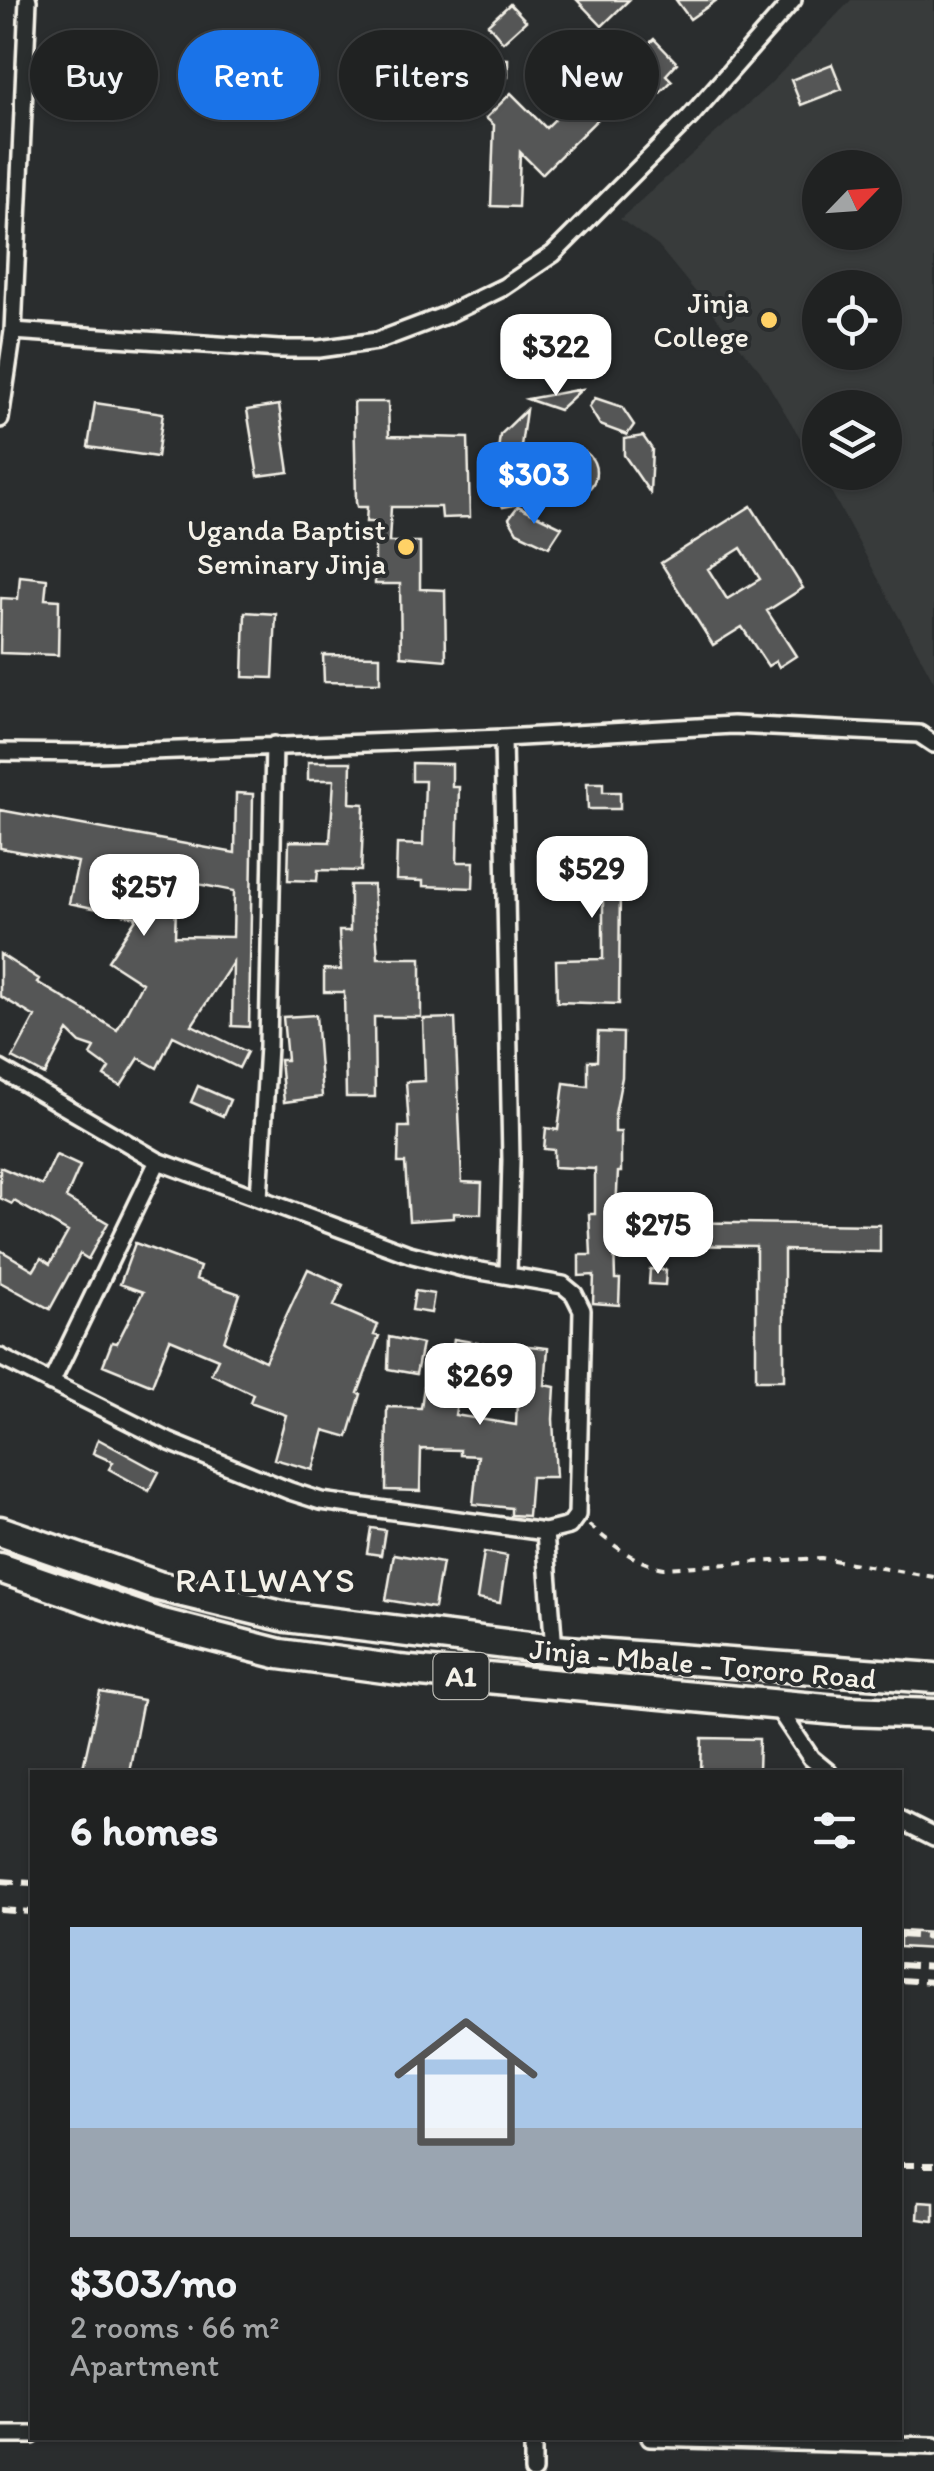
<!DOCTYPE html>
<meta charset="utf-8">
<style>
body{margin:0;font-family:Itim,sans-serif;background:#2d2f2f;color:#f1f3f6;height:100vh;display:flex;flex-direction:column;font-size:38px;white-space:nowrap}
*{box-sizing:border-box;margin:0}
p{font-size:32px;color:#a2a4a5}
.icon{flex:none;width:55px;height:55px;fill:none;stroke:currentColor;stroke-width:2;stroke-linecap:round;stroke-linejoin:round}
.map{position:relative;flex:1;overflow:hidden}
.details{position:absolute;left:30px;top:1770px;width:872px;height:670px;display:flex;flex-direction:column;background:#202222;border-radius:0px;box-shadow:0 2px 8px #0004,0 0 0 2px #3d3f40}
.details>*{flex:none}
.guide{position:absolute;left:30px;top:30px;width:875px;height:90px;display:flex;gap:20px}
.needle{width:65px;rotate:65deg}
.fabs{position:absolute;left:802px;top:150px;display:grid;gap:20px}
.fabs a{display:grid;place-items:center;width:100px;height:100px;border-radius:50%;background:#202222;box-shadow:0 2px 8px #0004,0 0 0 2px #3d3f40;font-size:50px}
.price{position:absolute;translate:-50% -85px;padding:0 22px;border-radius:20px;background:#fff;color:#222;font-size:32px;line-height:65px;filter:drop-shadow(0 2px 5px #0008)}
.price::after{content:'';position:absolute;left:50%;top:60px;width:30px;height:22px;margin-left:-15px;background:inherit;clip-path:polygon(0 0,100% 0,50% 100%)}
.price.active{background:#1a73e8;color:#fff}
ul{padding:0;list-style:none}
li{display:grid;align-content:center;gap:20px;height:530px;padding:0 40px}
li span{display:grid;place-items:center;height:310px;border-radius:0px;color:#555}
li>.icon{margin-inline-start:auto}
span .icon{width:180px;height:180px;fill:#fffc;stroke-width:1}
li b{font-size:42px}
h2{display:flex;justify-content:space-between;align-items:center;height:120px;padding:0 40px;font-size:42px}
.tag{padding:0 35px;border-radius:45px;background:#202222;box-shadow:0 2px 8px #0004,0 0 0 2px #3d3f40;font-size:35px;line-height:90px}
.tag.active{background:#1a73e8;color:#fff}
.map>svg:first-child{display:block}
.built{fill:#373a3a;fill-rule:evenodd}
.building{fill:#555756;stroke:#f4f1e8;stroke-width:2.5;fill-rule:evenodd}
.lines{fill:none;stroke-linecap:round;stroke-linejoin:round}
.street-casing{stroke:#f4f1e8;stroke-width:22}
.highway-casing{stroke:#f4f1e8;stroke-width:35}
.path{stroke:#f4f1e8;stroke-width:4;stroke-dasharray:8 8;stroke-linecap:butt}
.street{stroke:#2a2d2e;stroke-width:15}
.highway{stroke:#2a2d2e;stroke-width:28}
.rail{stroke:#f4f1e8;stroke-width:6;stroke-dasharray:15 8;stroke-linecap:butt}
.poi-dot{fill:#ffd166;stroke:#2a2d2e;stroke-width:4}
.labels{text-anchor:middle;stroke-width:8;stroke-linejoin:round;paint-order:stroke}
.shield{fill:#2a2d2e;stroke:#b7b6b0;stroke-width:2.5}
.shield-label{font-size:28px;font-weight:bold;fill:#f4f1e8}
.poi-label{font-size:30px;fill:#f4f1e8;stroke:#2a2d2e;text-anchor:end}
.street-label{font-size:30px;fill:#f4f1e8;stroke:#2a2d2e}
.quarter-label{font-size:35px;letter-spacing:2.5px;fill:#f4f1e8;stroke:#2a2d2e}
</style>
<div class="map">
<svg width="934" height="2471" viewBox="0 0 934 2471">
<rect width="100%" height="100%" fill="#2a2d2e"/>
<filter id="ink" filterUnits="userSpaceOnUse"><feTurbulence type="fractalNoise" baseFrequency=".01" numOctaves="2"/><feDisplacementMap in="SourceGraphic" scale="20" xChannelSelector="R" yChannelSelector="G"/><feConvolveMatrix kernelMatrix="1 2 1 2 8 2 1 2 1" color-interpolation-filters="sRGB"/></filter>
<g filter="url(#ink)">
<path class="built" d="M851,0h83v682l-113,-209 64,-1v-64h-65v63l-60,-100 -102,-125 -38,-27 149,-134zM820,168h65v64h-65zM820,288h65v64h-65z"/>
<path class="building" d="M577,0h52l-27,26z
M676,0h41l-27,19z
M510,4l16,17 -23,21 -15,-18z
M654,39l23,24 -11,12 6,6 -18,18 -32,-32z
M482,58l26,1v18h-26z
M832,64l10,25 -41,16 -10,-25z
M594,81l21,21 -73,72 -22,-22 -2,55 -27,-1 3,-81 -8,-7 25,-25 35,35z
M582,389l-23,21 -32,-11z
M595,398l27,9 12,18 -7,10 -27,-10 -11,-18z
M354,402h34l1,34 79,2 2,79 -28,1 -1,-11h-50l-2,35h31v47l25,1 1,70 -45,-4 -1,-72h-25v-62h-9l1,-15h-10l-1,-5z
M95,403l68,10 -6,44 -69,-10z
M279,405l10,67 -31,4 -11,-66z
M526,410l-5,36 -12,12 11,-2 -6,49 -11,2 -10,-17 7,-55z
M643,436l9,13 -2,44 -26,-38v-16z
M548 472a24 24 0 1 1 48 0a24 24 0 1 1-48 0Z
M518,506l44,21 -13,20 -32,-15 -8,-14z
M751,506l52,82 -36,23 29,45 -17,11 -3,-6 -8,5 -26,-39 -29,18 -52,-82zM741,548l19,31 -33,20 -19,-30z
M20,576l27,3 -2,20 14,1 -1,55 -58,-2 1,-55 17,1z
M245,612l31,2 -3,64 -30,-1z
M323,655l57,1v27l-56,-1z
M308,762h43l-1,41 14,1 -3,67 -43,-1 -1,11 -29,-1 1,-39 41,1 4,-62h-26z
M412,763l40,1v23h7l-2,75h17l-1,26 -50,-2v-5l-27,-1 1,-36 26,1 2,-64h-13z
M587,783h16v9h17v17h-32z
M236,793l17,1 -4,233 -17,-1 1,-64 -41,63 55,27 -8,16 -66,-32 -16,32 -18,-10 -18,28 -17,-10 5,-8 -18,-13 4,-7 -15,-5 -12,-12 -23,44 -32,-17 22,-41 -35,-21v-42l39,25 -2,3 80,48 25,-47 -34,-22 29,-44 -68,-14 9,-41 -78,-14v-38l235,43zM177,880l57,11 -1,46 -58,-1z
M608,841l15,1 -1,38h-2l-1,124 -62,-2 -1,-42 47,-1v-68l-49,-1v-44h54z
M350,885h23l5,73h43v59h-47l1,80h-29l-2,-105h-20v-23l17,1 -2,-39h11z
M316,1015l6,82 -38,5 -4,-42h7l-4,-43z
M455,1018l7,164 20,1 -1,31 -27,-1v5l-45,3 -4,-58h-7l1,-36h10l-3,-45 19,-1 -2,-62z
M598,1032l25,1 -1,44 -7,37v18h6v40h-3l-2,37 1,33h-3l1,37h5l-1,26 -26,-2 1,-28 -15,1v-21h12l-2,-41h6v-45l-41,-2v-17l-10,-1 2,-21 12,2 6,-47 24,3v-25h9z
M198,1086l32,14 -7,16 -32,-14z
M56,1155l24,11 -14,32 42,25 -20,36 -8,-5 -30,55 -50,-27v-32l34,20 7,-12 9,6 18,-32 -54,-31 -2,3 -12,-6v-31l42,18z
M663,1222l217,3v27l-96,-2v130h-28v-134l-93,-1z
M135,1243l65,24 -4,12 44,15 -16,47 41,20 43,-92 35,16 -9,21 44,19 -4,10 5,1 -21,57 3,1 -13,43 -24,-7 -11,40 -39,-11 12,-44 -36,-13 3,-8 -42,-20 7,-15 -48,-20 -18,46 -49,-20 9,-23 5,1 26,-51 -23,-8z
M650,1269l16,1 -1,15 -16,-1z
M415,1291l19,3 -3,19 -19,-3z
M389,1337l33,7 -6,30 -28,-5z
M454,1339l65,11 1,-5 28,3 -3,37 10,2 -2,32 3,58h-25l-3,39 -17,-1v-7l-38,-4 5,-48 -18,-1v-5l-39,-1 -1,42 -34,-1 1,-83 34,1 5,-36 35,5 -6,38 61,10 2,-48 -69,-12z
M98,1439l61,33 -10,19 -40,-22 4,-7 -20,-9z
M371,1528l14,2 -4,25 -14,-2z
M484,1552l23,4 -7,47 -23,-4z
M394,1554l48,9 -8,45 -48,-8z
M100,1692l43,8 -14,72h-47z
M702,1738l57,1 -1,33h-57z
M900,1931l34,2v16l-34,-2z
M919,2202l15,1v18l-16,-2z"/>
<g class="lines">
<defs>
<path id="street" d="M13,331l266,18h40l58,-8 69,-26 58,-28 49,-33 137,-137 103,-117
M0,419l13,-88 15,-331
M503,738l8,422 -3,114
M0,752l96,1 407,-15 230,-13 186,9 15,10
M0,1069l158,92 251,93 54,14 100,17 11,9 8,16 -5,205 -8,11 -24,6 -224,-31 -31,-10 -120,-49 -170,-85
M259,1198l9,-152 6,-301
M51,1383l107,-222
M545,1532l9,118
M775,1704l36,54 17,14
M900,1820l34,17
M0,2435h32
M650,2438l284,8
M533,2471v-33"/>
<path id="highway" d="M0,1531l158,55 128,31 268,33 380,28
M0,1568l159,55 121,31 119,16 449,41 86,3"/>
</defs>
<use href="#street" class="street-casing"/>
<use href="#highway" class="highway-casing"/>
<path class="path" d="M589,1525c23,19 45,38 75,43l157,-10 113,19"/>
<use href="#street" class="street"/>
<use href="#highway" class="highway"/>
<path class="rail" d="M0,1881l32,2
M0,1910l32,2
M900,1935l34,2
M900,1965l34,2
M900,1980l34,2
M900,2165h34"/>
</g>
</g>
<g class="poi-dot">
<circle cx="769" cy="320" r="10"/>
<circle cx="406" cy="547" r="10"/>
</g>
<g class="labels">
<rect class="shield" x="433.5" y="1653" width="55" height="46" rx="8"/>
<g class="shield-label">
<text x="461" y="1686">A1</text>
</g>
<g class="poi-label">
<text x="749" y="313">Jinja<tspan x="749" dy="34">College</tspan></text>
<text x="386" y="540">Uganda Baptist<tspan x="386" dy="34">Seminary Jinja</tspan></text>
</g>
<g class="street-label">
<text transform="translate(703 1664) rotate(5)" y="10">Jinja - Mbale - Tororo Road</text>
</g>
<g class="quarter-label">
<text x="266" y="1592">RAILWAYS</text>
</g>
</g>
</svg>
<div class="fabs">
<a><svg class="needle" viewBox="-14 -14 28 28"><path d="M0-13l5 13h-10z" fill="#e53935"/><path d="M0 13l5-13h-10z" fill="#a2a4a5"/></svg></a>
<a><svg class="icon" aria-label="locate" viewBox="0 0 24 24"><circle cx="12" cy="12" r="6"/><path d="M12 2v4M12 18v4M2 12h4M18 12h4"/></svg></a>
<a><svg class="icon" aria-label="layers" viewBox="0 0 24 24"><path d="M12 4l9 5-9 5-9-5zM3 14l9 5 9-5"/></svg></a>
</div>
<b class="price" style="left:556px;top:399px">$322</b>
<b class="price active" style="left:534px;top:527px">$303</b>
<b class="price" style="left:592px;top:921px">$529</b>
<b class="price" style="left:144px;top:939px">$257</b>
<b class="price" style="left:658px;top:1277px">$275</b>
<b class="price" style="left:480px;top:1428px">$269</b>
<div class="guide">
<a class="tag">Buy</a>
<a class="tag active">Rent</a>
<a class="tag">Filters</a>
<a class="tag">New</a>
</div>
<section class="details">
<h2>6 homes<svg class="icon" aria-label="filters" viewBox="0 0 24 24"><path d="M4 7h16M4 17h16"/><circle cx="9" cy="7" r="2"/><circle cx="15" cy="17" r="2"/></svg></h2>
<ul>
<li><span style="background:linear-gradient(#a9c7e8 65%,#9aa5b1 0)"><svg class="icon" aria-label="home" viewBox="0 0 24 24"><path d="M3 11l9-7 9 7M6 9v11h12V9"/></svg></span><div><b>$303/mo</b><p>2 rooms · 66 m²</p><p>Apartment</p></div></li>
</ul>
</section>
</div>
